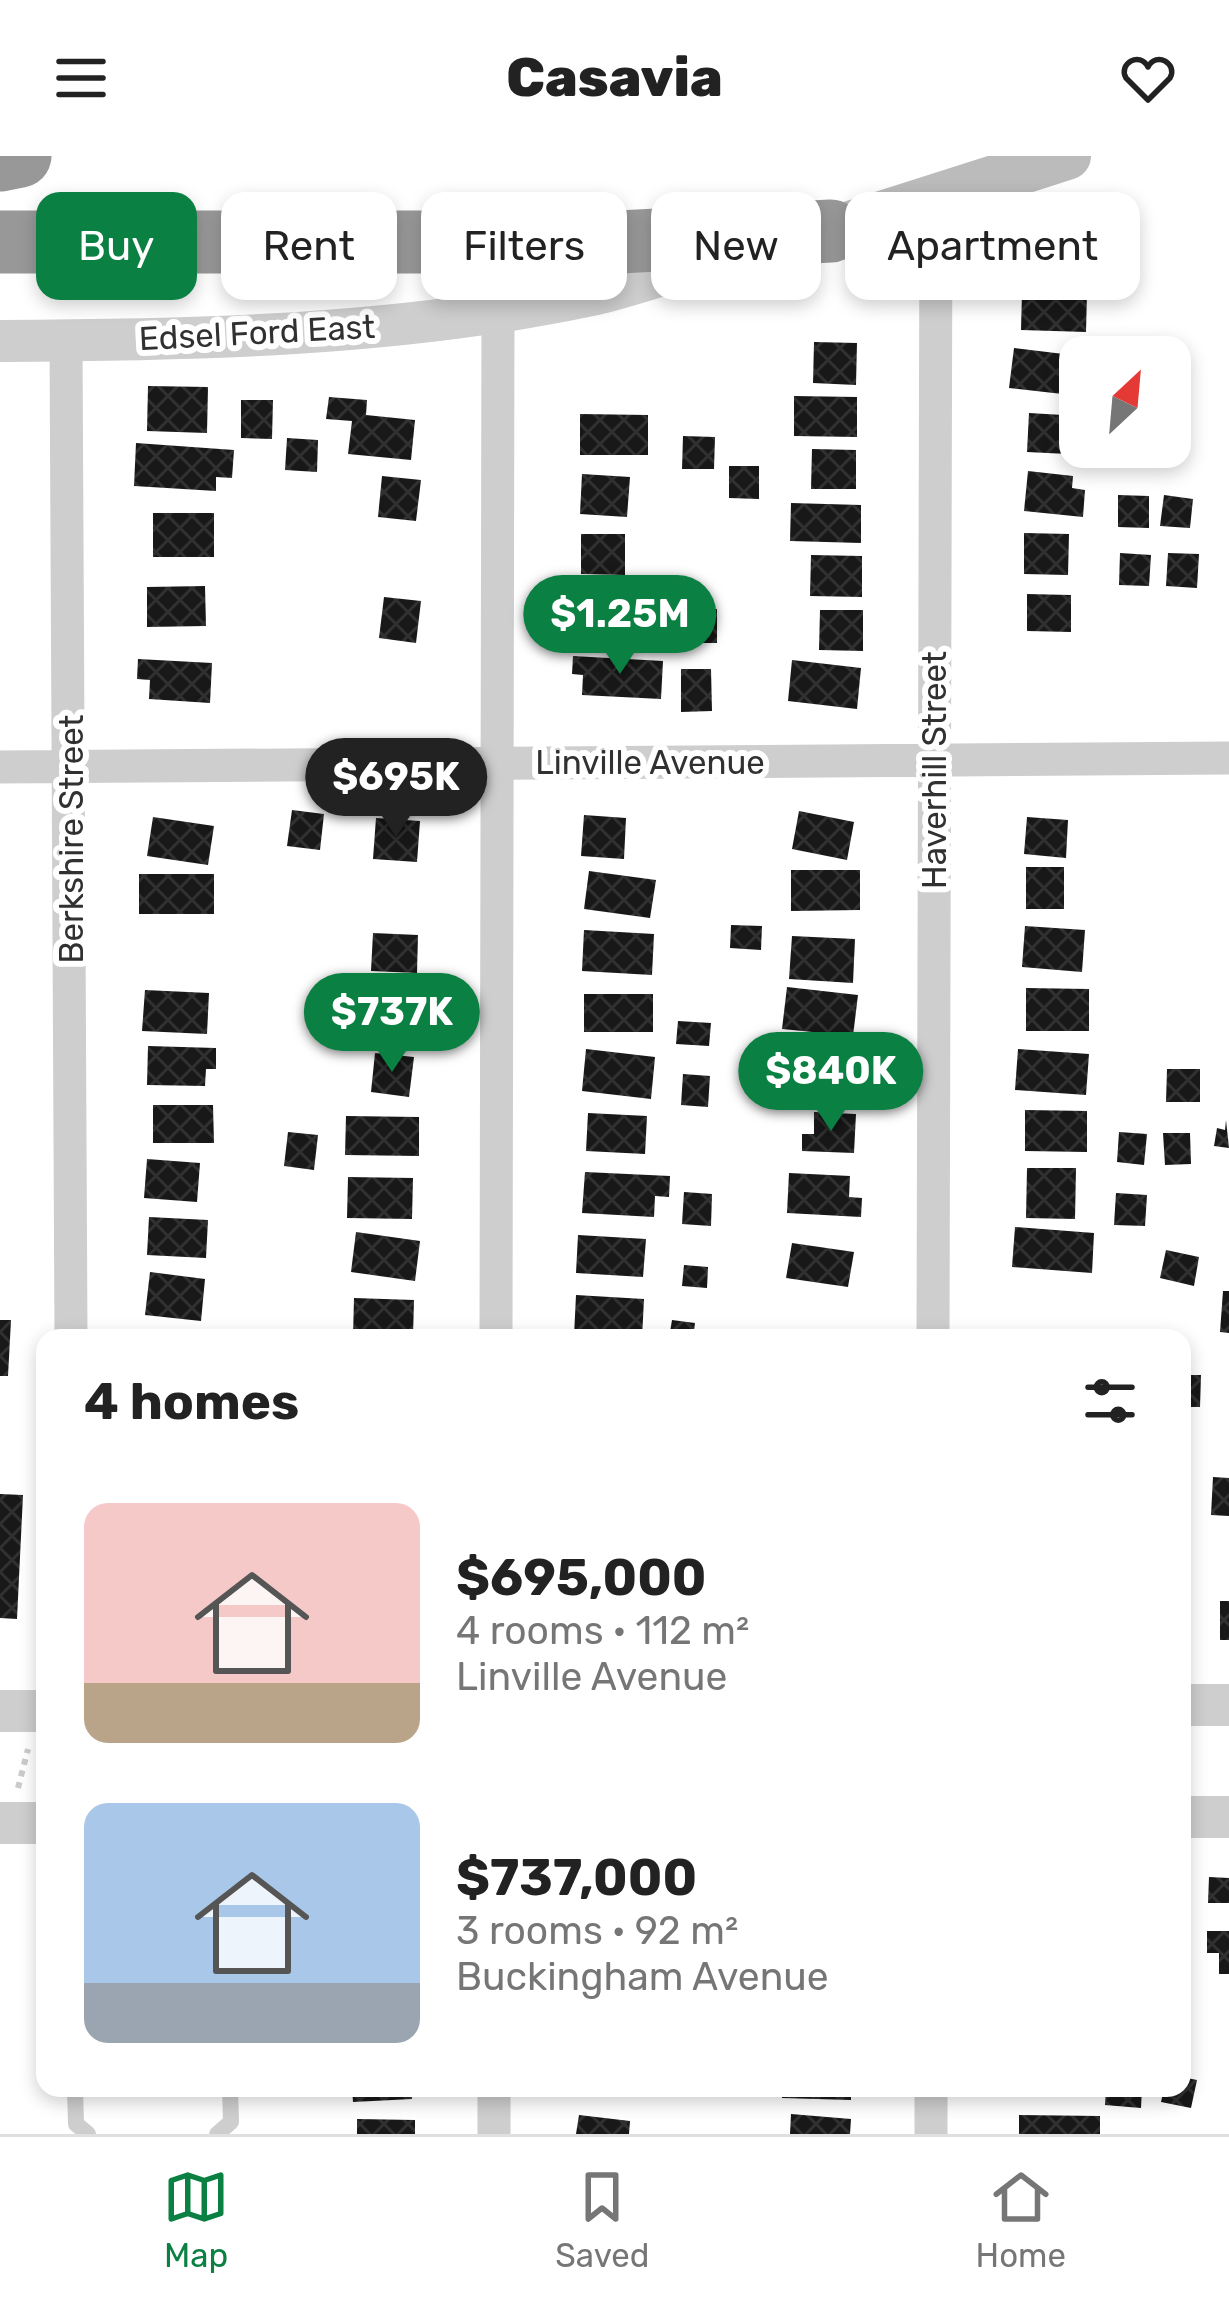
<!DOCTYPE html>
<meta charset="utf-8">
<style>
body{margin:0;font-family:Rubik,sans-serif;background:#f2f2f2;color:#222;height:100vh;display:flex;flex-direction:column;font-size:45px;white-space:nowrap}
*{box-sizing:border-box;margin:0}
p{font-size:39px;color:#767676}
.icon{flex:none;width:66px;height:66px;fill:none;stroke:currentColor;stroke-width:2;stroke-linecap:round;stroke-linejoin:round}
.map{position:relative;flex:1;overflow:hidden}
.side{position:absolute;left:36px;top:1173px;width:1155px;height:768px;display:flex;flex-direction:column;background:#fff;border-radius:24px;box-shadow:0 6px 18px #0003}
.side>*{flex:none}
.top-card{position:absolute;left:36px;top:36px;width:1158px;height:108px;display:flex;gap:24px}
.needle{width:78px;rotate:26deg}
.buttons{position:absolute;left:1059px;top:180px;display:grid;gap:24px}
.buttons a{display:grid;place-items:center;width:132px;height:132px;border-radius:24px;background:#fff;box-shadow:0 6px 18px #0003;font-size:60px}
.price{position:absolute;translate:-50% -102px;padding:0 27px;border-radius:42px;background:#0b8043;color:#fff;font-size:39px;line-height:78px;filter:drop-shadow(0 3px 6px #0008)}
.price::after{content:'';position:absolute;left:50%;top:72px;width:36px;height:27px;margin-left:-18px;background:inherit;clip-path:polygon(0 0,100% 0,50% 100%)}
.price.selected{background:#222;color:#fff}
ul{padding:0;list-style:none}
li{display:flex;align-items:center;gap:36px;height:300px;padding:0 48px}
li span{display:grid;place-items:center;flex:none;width:336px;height:240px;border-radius:24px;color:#555}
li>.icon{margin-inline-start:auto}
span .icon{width:144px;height:144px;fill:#fffc;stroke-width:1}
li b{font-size:51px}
h2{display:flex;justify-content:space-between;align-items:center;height:144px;padding:0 48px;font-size:51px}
.tag{padding:0 42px;border-radius:24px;background:#fff;box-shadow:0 6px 18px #0003;font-size:42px;line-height:108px}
.tag.selected{background:#0b8043;color:#fff}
header{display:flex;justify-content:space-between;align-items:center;height:156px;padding:0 48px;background:#fff;font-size:54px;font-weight:800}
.menu{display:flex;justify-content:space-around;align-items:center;height:168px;border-top:3px solid #e0e0e0;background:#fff;font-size:33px;color:#767676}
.menu a{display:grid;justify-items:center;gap:6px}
.menu .selected{color:#0b8043}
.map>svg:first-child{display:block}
.building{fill:url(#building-cross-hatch)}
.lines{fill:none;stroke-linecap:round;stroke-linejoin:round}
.path{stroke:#cbcbcb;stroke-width:6;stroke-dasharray:6 6;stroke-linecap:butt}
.service{stroke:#cecece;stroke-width:16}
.minor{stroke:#cecece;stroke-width:33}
.tertiary{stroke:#cecece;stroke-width:42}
.secondary{stroke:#bbb;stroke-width:48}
.motorway{stroke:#989898;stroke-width:63}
.labels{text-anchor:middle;stroke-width:12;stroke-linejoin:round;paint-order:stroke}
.street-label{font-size:33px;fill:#313131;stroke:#fff}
</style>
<header><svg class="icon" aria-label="menu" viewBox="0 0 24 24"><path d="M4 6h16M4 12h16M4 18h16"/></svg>Casavia<svg class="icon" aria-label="heart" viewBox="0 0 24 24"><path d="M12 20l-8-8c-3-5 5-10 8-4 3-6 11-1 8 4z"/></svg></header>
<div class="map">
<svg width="1229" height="1978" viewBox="0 0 1229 1978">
<defs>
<pattern id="building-cross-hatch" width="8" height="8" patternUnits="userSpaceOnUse" patternTransform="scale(3)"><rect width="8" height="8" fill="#181818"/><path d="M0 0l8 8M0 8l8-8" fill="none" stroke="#313131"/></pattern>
</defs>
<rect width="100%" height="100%" fill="#fff"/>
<path class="building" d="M1022,136l65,1 -1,39 -65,-2z
M814,186l43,1 -1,42 -43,-2z
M1014,192l66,8v40l-71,-8z
M148,230l60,1 -1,46 -60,-2z
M794,240l63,1v40l-63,-1z
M329,241l38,3 -1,15 49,5 -4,40 -63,-6 4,-33 -26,-2z
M241,244h32l-1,39 -31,-1z
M1029,257l51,3v31h9l-1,8 -61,-3z
M580,258l68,1v40h-68z
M683,280l32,1 -1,32h-32z
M287,282l31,2 -1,32 -32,-2z
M136,287l98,7 -2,28 -16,-1v14l-82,-5z
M812,293l44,1v39h-45z
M729,310h30v33l-30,-1z
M1028,315l45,5 -1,12 13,2 -2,27 -59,-6z
M582,318l48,3 -3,40 -47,-3z
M382,320l39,4 -5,41 -38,-4z
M1118,339l31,1v32l-31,-1z
M1164,339l29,4 -3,29 -30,-2z
M791,347l70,2v38l-71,-2z
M153,357h61v44h-61z
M1024,377l45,1 -1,41 -44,-1z
M581,378h44v41l-44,-1z
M1120,397l31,2 -2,31 -30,-1z
M1168,397l31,1 -2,34 -31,-2z
M811,399l51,1v41l-52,-1z
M205,430l1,40 -59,1v-40z
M1027,438l44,1v37l-44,-1z
M575,439l75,2 -1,41 -76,-2z
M384,441l37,4 -5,42 -37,-5z
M677,453h40v34h-40z
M820,454h43v41l-44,-1z
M573,500l90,5 -2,38 -79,-4 1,-20 -11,-1z
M138,503l74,4 -2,40 -61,-4 1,-19 -13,-1z
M792,504l69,8 -4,41 -69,-8z
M681,513h30l1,42 -31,1z
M292,654l32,4 -4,36 -33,-4z
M799,655l55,11 -7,38 -55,-11z
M584,659l42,3 -2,41 -43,-3z
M153,661l61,9 -6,39 -61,-9z
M1027,661l41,3 -2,38 -42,-4z
M376,662l44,3 -3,41 -44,-3z
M1026,711h38v42h-38z
M791,714h69v40l-69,1z
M589,715l67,9 -6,38 -66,-9z
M139,718h75v40h-75z
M731,769l31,1 -1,24 -31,-2z
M1025,770l60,4 -3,42 -60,-5z
M584,774l70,4 -2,41 -70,-4z
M373,777l45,2 -1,38 -46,-2z
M792,780l63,3 -2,44 -64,-4z
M787,831l71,8 -5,41 -71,-7z
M1026,832l63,1v42h-63z
M145,834l64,3 -2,41 -65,-3z
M362,838h55v40l-56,-1z
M584,838h69v38h-69z
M678,865l33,2 -2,23 -33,-2z
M148,890l68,2v21h-10l-1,17 -58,-1z
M586,893l69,8 -4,42 -69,-8z
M1018,893l71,5 -3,41 -71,-5z
M812,895l44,2 -1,40 -44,-1z
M375,897l39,4 -5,40 -38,-5z
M1167,913h33v33h-34z
M683,918l27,2 -2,31 -27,-2z
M153,949h60l1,38h-61z
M1025,954l62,1v41l-62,-1z
M814,956l42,2 -2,39 -52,-2v-17h12z
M588,957l59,3 -2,38 -59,-3z
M346,960l73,1v39l-74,-1z
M1226,964l3,28 -15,-2 3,-18 8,2z
M288,976l30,3 -4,35 -30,-4z
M1119,976l28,2 -3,31 -27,-3z
M1163,977h27l1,31 -26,1z
M147,1003l53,4 -3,39 -53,-4z
M1027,1012h49l-1,51 -49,-1z
M585,1016l85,4 -1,21 -14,-1 -1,21 -72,-4z
M789,1017l61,3 -1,21 13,1 -1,19 -74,-4z
M348,1021l65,1 -1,41 -65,-1z
M684,1036l28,2 -1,32 -29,-2z
M1116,1037l31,2 -2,31 -31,-1z
M149,1061l59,3 -2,38 -59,-3z
M1015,1071l79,6 -2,40 -80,-6z
M356,1076l64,9 -5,40 -64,-9z
M578,1079l68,4 -3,38 -67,-4z
M792,1087l62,9 -6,35 -62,-9z
M1166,1094l33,7 -5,29 -34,-8z
M684,1109l24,2 -1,21 -25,-2z
M150,1116l55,7 -4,42 -56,-6z
M1223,1135h6v42l-9,-1z
M576,1139l68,4 -2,39 -68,-2z
M354,1142l60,2 -1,37 -60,-1z
M0,1164h11l-3,56h-8z
M672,1164l23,3 -2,15h-24z
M1182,1219h19l-1,32h-18z
M1213,1321l16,1v38l-18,-1z
M0,1338l23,1 -6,124 -17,-1z
M1220,1445h9v39h-9z
M1209,1721l20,1v25h-21z
M1207,1775h22v43h-10v-21h-12z
M1182,1921l15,3 -6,28 -30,-6 3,-14h18z
M352,1932h59l1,11 -59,3z
M782,1932h69v12l-69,-2z
M1018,1932h61l-1,9 -60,-1z
M1106,1932h36l-1,20 -36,-3z
M791,1958l60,5 -1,15h-60z
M579,1959l51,6 -1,13h-53z
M1019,1959l81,1v18h-81z
M357,1963l58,1v14h-58z"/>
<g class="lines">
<path class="path" d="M18,1632l10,-39"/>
<path class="service" d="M75,1932l1,36 12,10
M217,1978l14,-12 -1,-34"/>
<path class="minor" d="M66,185l5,997
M0,611l1229,-9
M496,1182l2,-1029
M933,1182l3,-1136
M494,1978v-46
M931,1978v-46"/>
<path class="tertiary" d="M0,185c195,-1 395,-5 587,-45 48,-10 94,-29 141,-41
M1182,1549h47
M0,1555h45
M1182,1661h47
M0,1667h45"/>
<path class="secondary" d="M831,75l236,-75"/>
<path class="motorway" d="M0,4l20,-4
M0,86h619l212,-11"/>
</g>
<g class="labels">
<g class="street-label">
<text transform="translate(257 176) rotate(-3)" y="12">Edsel Ford East</text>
<text x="650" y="618">Linville Avenue</text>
<text transform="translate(934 614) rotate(-90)" y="12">Haverhill Street</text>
<text transform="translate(71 683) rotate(-90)" y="12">Berkshire Street</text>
</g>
</g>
</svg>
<div class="buttons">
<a><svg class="needle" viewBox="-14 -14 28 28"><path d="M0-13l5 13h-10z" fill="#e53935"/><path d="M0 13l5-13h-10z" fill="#767676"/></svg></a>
</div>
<b class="price" style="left:620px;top:521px">$1.25M</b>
<b class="price selected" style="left:396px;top:684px">$695K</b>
<b class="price" style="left:392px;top:919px">$737K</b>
<b class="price" style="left:831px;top:978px">$840K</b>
<div class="top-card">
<a class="tag selected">Buy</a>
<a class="tag">Rent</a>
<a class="tag">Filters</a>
<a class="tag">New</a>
<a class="tag">Apartment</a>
</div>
<section class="side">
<h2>4 homes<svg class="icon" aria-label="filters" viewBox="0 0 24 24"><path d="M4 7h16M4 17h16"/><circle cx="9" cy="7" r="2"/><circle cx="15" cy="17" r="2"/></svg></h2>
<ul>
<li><span style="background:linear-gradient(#f6c9c9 75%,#b9a48a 0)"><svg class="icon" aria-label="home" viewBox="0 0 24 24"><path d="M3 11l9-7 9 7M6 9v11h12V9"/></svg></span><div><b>$695,000</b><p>4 rooms · 112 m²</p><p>Linville Avenue</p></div></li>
<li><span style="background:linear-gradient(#a9c7e8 75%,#9aa5b1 0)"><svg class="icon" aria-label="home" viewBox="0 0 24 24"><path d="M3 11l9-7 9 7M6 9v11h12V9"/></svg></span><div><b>$737,000</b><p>3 rooms · 92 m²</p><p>Buckingham Avenue</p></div></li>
</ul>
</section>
</div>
<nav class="menu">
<a class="selected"><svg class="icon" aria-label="map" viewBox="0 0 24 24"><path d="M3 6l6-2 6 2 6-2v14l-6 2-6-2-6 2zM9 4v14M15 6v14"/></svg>Map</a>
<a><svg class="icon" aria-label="saved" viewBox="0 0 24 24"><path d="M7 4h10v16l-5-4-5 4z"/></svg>Saved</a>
<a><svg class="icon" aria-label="home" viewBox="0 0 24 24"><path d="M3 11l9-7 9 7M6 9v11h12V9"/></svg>Home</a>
</nav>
